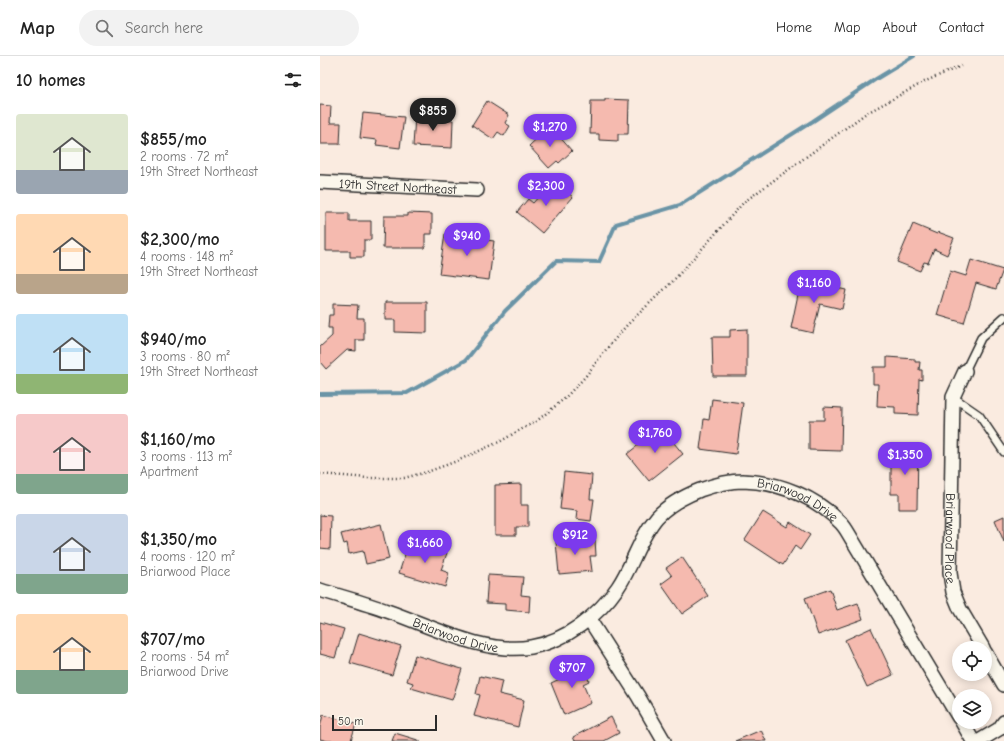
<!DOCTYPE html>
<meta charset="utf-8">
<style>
body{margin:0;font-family:"Comic Neue",sans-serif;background:#f2f2f2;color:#222;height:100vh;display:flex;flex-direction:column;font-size:15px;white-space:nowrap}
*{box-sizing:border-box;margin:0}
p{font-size:13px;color:#767676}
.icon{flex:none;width:22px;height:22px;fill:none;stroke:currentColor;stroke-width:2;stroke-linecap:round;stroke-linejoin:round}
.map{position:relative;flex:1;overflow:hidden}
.sheet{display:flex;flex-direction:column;background:#fff;width:320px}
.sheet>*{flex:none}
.buttons{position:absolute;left:632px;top:585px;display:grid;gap:8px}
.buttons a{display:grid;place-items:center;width:40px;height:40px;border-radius:50%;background:#fff;box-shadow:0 2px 10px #0003;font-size:20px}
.scale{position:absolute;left:12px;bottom:10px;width:105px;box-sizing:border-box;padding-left:4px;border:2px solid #2b2b2b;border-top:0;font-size:11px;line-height:14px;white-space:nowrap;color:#2b2b2b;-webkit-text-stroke:3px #fbf7ec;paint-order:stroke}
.price{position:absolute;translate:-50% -34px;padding:0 9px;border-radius:14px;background:#7c3aed;color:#fff;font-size:13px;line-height:26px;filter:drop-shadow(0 1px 2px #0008)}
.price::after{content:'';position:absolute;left:50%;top:24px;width:12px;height:9px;margin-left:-6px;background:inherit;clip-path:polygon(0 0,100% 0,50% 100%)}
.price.on{background:#222;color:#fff}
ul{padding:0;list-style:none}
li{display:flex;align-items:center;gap:12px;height:100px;padding:0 16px}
li span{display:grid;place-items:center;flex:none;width:112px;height:80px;border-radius:4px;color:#555}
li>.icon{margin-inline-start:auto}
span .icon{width:48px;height:48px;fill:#fffc;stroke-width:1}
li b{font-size:17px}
h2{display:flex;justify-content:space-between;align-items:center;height:48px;padding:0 16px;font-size:17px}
header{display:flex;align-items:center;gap:24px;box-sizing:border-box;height:56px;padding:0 20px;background:#fff;border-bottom:1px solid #e0e0e0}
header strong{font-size:19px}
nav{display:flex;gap:22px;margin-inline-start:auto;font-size:14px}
.search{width:280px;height:36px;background:#f2f2f2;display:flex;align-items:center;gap:10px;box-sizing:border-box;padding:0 14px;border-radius:22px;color:#767676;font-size:15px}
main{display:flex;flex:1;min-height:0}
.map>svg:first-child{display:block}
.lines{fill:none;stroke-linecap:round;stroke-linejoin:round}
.stream{stroke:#6b94a6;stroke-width:4}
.building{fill:#f5baaf;stroke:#2b2b2b}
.lane-casing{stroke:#2b2b2b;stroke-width:10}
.street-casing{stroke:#2b2b2b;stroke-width:16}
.path{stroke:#2b2b2b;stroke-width:2.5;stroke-dasharray:1 3;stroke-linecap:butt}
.lane{stroke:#fbf7ec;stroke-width:7}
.street{stroke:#fbf7ec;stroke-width:13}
.labels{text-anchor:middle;stroke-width:3;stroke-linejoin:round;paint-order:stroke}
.street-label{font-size:13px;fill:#2b2b2b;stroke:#fbf7ec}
</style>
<header>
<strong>Map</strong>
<div class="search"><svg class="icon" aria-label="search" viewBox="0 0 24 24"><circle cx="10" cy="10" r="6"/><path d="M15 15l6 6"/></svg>Search here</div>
<nav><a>Home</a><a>Map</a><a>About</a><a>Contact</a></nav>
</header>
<main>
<section class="sheet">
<h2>10 homes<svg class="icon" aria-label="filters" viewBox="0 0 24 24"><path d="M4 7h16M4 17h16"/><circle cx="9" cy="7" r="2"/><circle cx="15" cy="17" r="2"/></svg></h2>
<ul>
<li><span style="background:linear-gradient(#dfe7d0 70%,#9aa5b1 0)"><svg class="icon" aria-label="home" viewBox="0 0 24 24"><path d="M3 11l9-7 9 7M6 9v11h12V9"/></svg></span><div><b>$855/mo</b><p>2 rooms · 72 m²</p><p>19th Street Northeast</p></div></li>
<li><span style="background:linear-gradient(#ffd9b3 75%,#b9a48a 0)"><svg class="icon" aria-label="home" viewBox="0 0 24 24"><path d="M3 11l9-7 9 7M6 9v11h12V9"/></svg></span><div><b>$2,300/mo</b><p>4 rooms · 148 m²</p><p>19th Street Northeast</p></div></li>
<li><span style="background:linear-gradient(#bfe0f5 75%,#8fb573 0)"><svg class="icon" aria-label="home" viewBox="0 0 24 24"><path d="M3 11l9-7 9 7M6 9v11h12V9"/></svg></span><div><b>$940/mo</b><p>3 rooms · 80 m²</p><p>19th Street Northeast</p></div></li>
<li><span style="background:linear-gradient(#f6c9c9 75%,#7fa58c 0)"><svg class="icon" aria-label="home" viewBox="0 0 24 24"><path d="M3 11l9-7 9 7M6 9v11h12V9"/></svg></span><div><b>$1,160/mo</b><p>3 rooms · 113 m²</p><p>Apartment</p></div></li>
<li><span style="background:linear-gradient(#c9d6e8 75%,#7fa58c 0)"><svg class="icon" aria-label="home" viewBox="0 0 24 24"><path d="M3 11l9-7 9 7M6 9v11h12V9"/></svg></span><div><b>$1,350/mo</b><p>4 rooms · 120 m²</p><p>Briarwood Place</p></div></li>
<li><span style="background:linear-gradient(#ffd9b3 70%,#7fa58c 0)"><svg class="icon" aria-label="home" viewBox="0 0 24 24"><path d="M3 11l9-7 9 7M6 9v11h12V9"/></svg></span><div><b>$707/mo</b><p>2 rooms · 54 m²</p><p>Briarwood Drive</p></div></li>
</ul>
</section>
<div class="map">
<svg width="684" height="685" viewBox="0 0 684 685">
<rect width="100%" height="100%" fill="#faebe0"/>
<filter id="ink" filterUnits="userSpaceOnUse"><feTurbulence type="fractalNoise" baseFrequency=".025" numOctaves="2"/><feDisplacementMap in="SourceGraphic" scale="8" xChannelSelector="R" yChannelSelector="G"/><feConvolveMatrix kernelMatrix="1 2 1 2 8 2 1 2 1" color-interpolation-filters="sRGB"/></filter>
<g filter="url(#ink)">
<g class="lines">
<path class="stream" d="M0,338l87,-1 59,-33 39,-49 51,-50 43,1 17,-38 64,-19 133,-84 63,-42 38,-23"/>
</g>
<path class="building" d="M285,43l24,1 -1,34h-10v7l-19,-1v-6h-9l1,-33h14z
M167,45l22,14 -4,8 5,3 -6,10 -6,-4 -5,7 -21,-14z
M0,49l11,1 -1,17h11l-1,21h-20z
M43,57l41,4 -4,31 -24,-3 1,-5 -17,-2z
M103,57h11v6l19,1 -1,28 -39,-2 2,-30 8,1z
M230,70l22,25 -13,12 -2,-2 -8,7 -20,-22z
M233,124l20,17 -31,36 -25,-21 11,-13 5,4z
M6,157h23v8h22v19h-7v17h-14v-6h-24z
M88,157l24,1v20h-7v14h-42l1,-32h24z
M593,168l24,10 1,-2 16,6 -7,17 -13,-6 -6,14 -4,-1 -4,9 -23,-9z
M125,178l49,7 -5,39 -50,-6z
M651,204l32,10 -7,19 -20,-6 -12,40 -27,-8 13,-44 16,5z
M481,224l45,10 -4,19 -22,-5 -7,29 -22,-5z
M65,246h42v31l-32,-1v-12h-10z
M13,248l25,1 -1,13h7v22h-8v11l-9,-1 -21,19 -6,-7v-15l12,-11v-8h-4l1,-13h4z
M427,273v47h-34l-1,-39h18v-7z
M567,301l28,2v3h5l-1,8h3v10l-3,-1 -1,36 -23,-1v-7l-18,-1 1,-22h-5v-17h14z
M392,343l31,4 -7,51 -36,-5 4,-30 5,1z
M504,351l18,1 -1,43 -32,-1v-30h15z
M341,371l22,27 -34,27 -22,-27z
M571,392h27l-1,61h-18v-15h-8z
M244,416l28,3 -2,24h4l-3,22 -15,-2 1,-8 -17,-2z
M201,428v21h7v22h-12v8h-21v-50z
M443,456l24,15 3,-5 20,13 -10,15 -5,-4 -12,19 -38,-25z
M0,459l11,1 -1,33 -10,-1z
M684,460v26l-9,-22z
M61,468l8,35 -23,5 -3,-13 -14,3 -2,-11 -3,1 -3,-10z
M275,483l1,17h-6l2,15 -33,3 -3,-32z
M89,486l38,11 -6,17 8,3 -4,14 -46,-14z
M362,501l26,39 -26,18 -21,-30 11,-8 -6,-8z
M168,519l35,2 -2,18 9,1 -1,16 -24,-2v-6l-19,-1z
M510,533l7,21 21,-7 5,16 -45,16 -13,-37z
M0,566l24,7 -9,29 -15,-4z
M551,572l22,47 -26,12 -22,-47z
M39,577l42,13 -9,29 -42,-12z
M95,599l47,14 -10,31 -41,-12 2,-5 -6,-2z
M261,606l8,19 -6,3 8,19 -27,12 -13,-32 15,-7 -3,-6z
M160,620l22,5 -3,13 25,6 -6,27 -44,-11 6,-21 -4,-1z
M3,659l33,9 -5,16 2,1h-25l-8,-2v-12z
M291,661l8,16 -15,8h-29l-2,-4z
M441,674l5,11h-31z
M75,677l26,8h-29z"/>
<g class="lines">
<defs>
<path id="lane" d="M645,315l16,-33 23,-21
M633,341l26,18 25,37"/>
<g id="street">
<path id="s1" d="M0,126l157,8"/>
<path id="s2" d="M645,315l-12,26 -3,176 3,19 7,17 23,39"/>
<path id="s3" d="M0,534c22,7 45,13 67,21 44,15 97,44 144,36 35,-6 68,-32 87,-60 15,-22 21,-49 39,-70 11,-12 28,-21 43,-27 14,-5 29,-9 43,-9 36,1 73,16 98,42 5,5 8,12 12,18l106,177"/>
<path d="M269,563l49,77 26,45"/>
<path d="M665,596l19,33"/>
<path d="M642,666l11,19"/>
<path d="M659,685l20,-12 5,-7"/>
</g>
</defs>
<use href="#lane" class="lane-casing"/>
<use href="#street" class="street-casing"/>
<path class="path" d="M0,418l48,4h36l23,-6 30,-11 44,-20 37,-21 26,-21 21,-22 19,-25 23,-27 46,-44 71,-79 121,-88 61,-33 35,-15"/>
<use href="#lane" class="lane"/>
<use href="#street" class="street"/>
</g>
</g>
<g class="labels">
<g class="street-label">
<text dy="5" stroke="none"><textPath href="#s1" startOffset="78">19th Street Northeast</textPath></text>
<text dy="5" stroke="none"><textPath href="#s3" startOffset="563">Briarwood Drive</textPath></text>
<text dy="5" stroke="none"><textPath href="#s2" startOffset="170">Briarwood Place</textPath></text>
<text dy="5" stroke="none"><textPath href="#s3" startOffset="143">Briarwood Drive</textPath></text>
</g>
</g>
</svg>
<div class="buttons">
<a><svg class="icon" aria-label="locate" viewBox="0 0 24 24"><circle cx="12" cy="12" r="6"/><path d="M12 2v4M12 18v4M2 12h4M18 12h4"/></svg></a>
<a><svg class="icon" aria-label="layers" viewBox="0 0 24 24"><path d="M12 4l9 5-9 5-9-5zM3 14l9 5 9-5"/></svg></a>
</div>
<div class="scale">50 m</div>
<b class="price on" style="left:113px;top:76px">$855</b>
<b class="price" style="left:230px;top:92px">$1,270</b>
<b class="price" style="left:226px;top:151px">$2,300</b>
<b class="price" style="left:147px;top:201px">$940</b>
<b class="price" style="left:494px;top:248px">$1,160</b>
<b class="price" style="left:335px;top:398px">$1,760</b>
<b class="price" style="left:585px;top:420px">$1,350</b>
<b class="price" style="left:255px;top:500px">$912</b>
<b class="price" style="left:105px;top:508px">$1,660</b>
<b class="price" style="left:252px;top:633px">$707</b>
</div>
</main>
